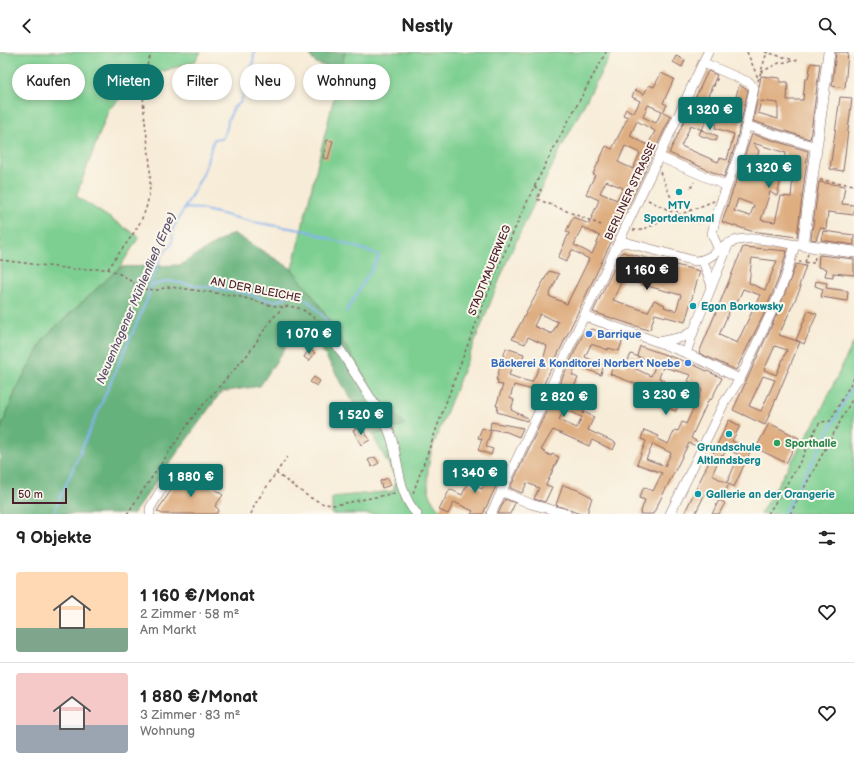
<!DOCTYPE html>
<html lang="de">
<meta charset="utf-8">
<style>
body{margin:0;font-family:"Balsamiq Sans",sans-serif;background:#f2f2f2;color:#222;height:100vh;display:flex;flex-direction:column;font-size:15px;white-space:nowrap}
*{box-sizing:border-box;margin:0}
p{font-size:13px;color:#767676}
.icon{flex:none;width:22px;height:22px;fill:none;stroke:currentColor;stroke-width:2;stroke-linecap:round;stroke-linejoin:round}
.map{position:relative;height:462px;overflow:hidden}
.side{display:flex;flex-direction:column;background:#fff;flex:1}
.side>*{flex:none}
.hud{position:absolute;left:12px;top:12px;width:400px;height:36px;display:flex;gap:8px}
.scale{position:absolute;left:12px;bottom:10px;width:55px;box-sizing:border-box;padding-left:4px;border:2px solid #4a1f2b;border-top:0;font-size:11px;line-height:14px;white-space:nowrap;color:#4a1f2b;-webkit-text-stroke:3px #fbf7ec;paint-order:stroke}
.price{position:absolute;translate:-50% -34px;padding:0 9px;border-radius:4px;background:#0f766e;color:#fff;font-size:13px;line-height:26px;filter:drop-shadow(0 1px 2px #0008)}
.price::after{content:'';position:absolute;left:50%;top:24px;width:12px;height:9px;margin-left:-6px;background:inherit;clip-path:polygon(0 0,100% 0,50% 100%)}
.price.selected{background:#222;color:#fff}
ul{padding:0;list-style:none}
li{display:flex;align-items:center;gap:12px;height:100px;padding:0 16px}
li+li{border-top:1px solid #e0e0e0}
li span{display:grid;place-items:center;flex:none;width:112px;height:80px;border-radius:4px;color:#555}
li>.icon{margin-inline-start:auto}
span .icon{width:48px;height:48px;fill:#fffc;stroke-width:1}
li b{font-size:17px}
h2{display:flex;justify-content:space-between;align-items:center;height:48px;padding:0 16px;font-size:17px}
.chip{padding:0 14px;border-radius:18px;background:#fff;box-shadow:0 2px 6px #0003;font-size:14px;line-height:36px}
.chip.selected{background:#0f766e;color:#fff}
header{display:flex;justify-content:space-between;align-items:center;height:52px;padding:0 16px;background:#fff;font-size:18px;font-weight:700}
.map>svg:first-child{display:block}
.green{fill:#7dcf91;stroke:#64775e}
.forest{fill:#66b27b;stroke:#586853}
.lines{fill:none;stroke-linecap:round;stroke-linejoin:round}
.stream{stroke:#84b3ee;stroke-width:2}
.building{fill:#dead80;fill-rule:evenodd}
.minor-casing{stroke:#876767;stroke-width:10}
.major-casing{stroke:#876767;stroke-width:12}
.path{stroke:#876767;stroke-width:1.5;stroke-dasharray:3 3;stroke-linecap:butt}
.minor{stroke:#fff;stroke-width:9}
.major{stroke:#fff;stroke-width:11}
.culture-dot{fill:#0f9aa8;stroke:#fbf7ec;stroke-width:1.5}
.shop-dot{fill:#3f7fe0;stroke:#fbf7ec;stroke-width:1.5}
.leisure-dot{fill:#2e9e5b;stroke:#fbf7ec;stroke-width:1.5}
.labels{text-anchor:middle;stroke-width:4;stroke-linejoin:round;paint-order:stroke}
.street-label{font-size:11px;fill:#4a1f2b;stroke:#fbf7ec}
.culture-label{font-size:11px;font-weight:bold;fill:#0d838f;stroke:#fbf7ec}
.shop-label{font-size:11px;font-weight:bold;fill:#366cbe;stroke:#fbf7ec;text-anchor:start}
.leisure-label{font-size:11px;font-weight:bold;fill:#27864d;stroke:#fbf7ec;text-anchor:start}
.water-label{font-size:12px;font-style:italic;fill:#5e536f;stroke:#fbf7ec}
</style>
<header><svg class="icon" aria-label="back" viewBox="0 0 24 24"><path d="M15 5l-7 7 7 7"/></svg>Nestly<svg class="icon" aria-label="search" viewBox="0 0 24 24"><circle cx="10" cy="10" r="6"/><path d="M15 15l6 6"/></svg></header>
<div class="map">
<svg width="854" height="462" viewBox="0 0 854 462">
<rect width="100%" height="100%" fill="#fbf7ec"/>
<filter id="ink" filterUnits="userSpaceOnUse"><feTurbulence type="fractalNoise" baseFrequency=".025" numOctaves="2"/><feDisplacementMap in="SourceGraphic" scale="8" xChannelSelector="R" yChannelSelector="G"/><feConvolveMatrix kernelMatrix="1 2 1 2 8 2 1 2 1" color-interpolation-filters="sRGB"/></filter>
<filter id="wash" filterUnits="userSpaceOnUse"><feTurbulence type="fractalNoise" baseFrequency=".012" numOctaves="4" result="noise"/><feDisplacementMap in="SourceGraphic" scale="16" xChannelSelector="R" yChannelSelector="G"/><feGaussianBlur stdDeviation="0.9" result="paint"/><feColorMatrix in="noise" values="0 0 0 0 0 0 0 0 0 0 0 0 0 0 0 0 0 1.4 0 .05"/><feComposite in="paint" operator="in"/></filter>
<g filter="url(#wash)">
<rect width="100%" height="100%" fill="#f7ecd7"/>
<path class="green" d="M0,0h201l-6,9 -53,17 -33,31 -33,87 63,41 -19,30 -75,70 -29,53 -16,41z
M345,0h267l-53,100 -50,104 -76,190c-7,22 -11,55 13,68h-52l-2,-2 -1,2h-59v-17l62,-6 1,-15 -22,-40 32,-12 -24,-22 -65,-102 -24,-31z
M854,289v173h-94l59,-99z"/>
<path class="forest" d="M310,0h35l-3,13c-12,2 -31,3 -32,-13z
M233,181l59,36 24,31 65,102 24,22 -32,12 -51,-86 -22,-25 -40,61 -39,6 -88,122h-133v-83l16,-41 29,-53 75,-70 60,-2z"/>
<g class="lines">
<path class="stream" d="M184,156l17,1 52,13 54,9 70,23 2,2 -2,4 -31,52
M149,234l19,-5 77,12 22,7 10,1 18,-8c16,7 29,24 40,37
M53,462l96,-219 1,-11 11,-27 11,-14 1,-14 30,-55 11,-35h8l5,-11 1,-8 6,-13 6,-4 3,-7v-9l10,-23 1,-12
M784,462l70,-130"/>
</g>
<g id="blocks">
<path class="building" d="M836,0h12l-3,36 -13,-2z
M676,4l9,4 -3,7 -9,-5z
M811,11l9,1 -10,75 -57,-18 8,-45 19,2v4h8l-1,18h16l2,-21h3zM761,49l17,2v16l-20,-6z
M708,19l9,4 -10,23 18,7 -5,11 13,5 2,-12 -2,-1 6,-23 9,5 -12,53 -12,34 -55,-24zM708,64l10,4 -3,8 19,6 -7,26 -7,-2 -2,4 -37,-16 10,-21 11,5z
M661,21l13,6 -11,24 4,2 -4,7 8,4 -131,276 -26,-7 -4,13 4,2 -3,10 17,8 -1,3 -30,-9 1,-6h-2l7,-21 -6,-1 1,-4h-2l10,-32 18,6 -2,7 -7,-2 -6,16 14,5 9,2 11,-22 4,-14 -19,-9 -3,7 -13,-5 37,-68 10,3 -10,22 18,8 22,-45 -17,-9 -6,12 -8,-4 11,-25 -3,-1 7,-15 16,7 10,-24 -13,-6 9,-19 -2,-1 13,-28 6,3 16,-32 -5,-2 3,-6 8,4 6,-12 -8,-4 3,-7 9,4 5,-9 5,2zM648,53l14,6 -6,12 -13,-6zM637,69l18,10 -7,14 -18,-9zM625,94l15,7 -7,16 -15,-7zM606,129l17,7 -6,12 -17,-7zM582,175l18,9 -8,18 -18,-9zM540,262l18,8 -6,12 -18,-8z
M840,45l12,1 -9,73 -13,-2z
M701,78l17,6 -2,5 -17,-6z
M752,82l56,17 -11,86 -46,-6 -29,-9zM753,91l33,10 -5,16 -9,-3 -6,-7 -14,14 7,-22zM782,123l11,2 -2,20 -10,-1 -6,26 -14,-2 9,-28 7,4zM738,147l16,6 -4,11 -16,-5z
M327,88l6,1 -5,18 -5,-1z
M819,130l26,4 -3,18 12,1v10l-26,-3 -2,17 -6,-1 -4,12 -5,-1z
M823,179l31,4v10l-33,-5z
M743,195l44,4 -8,26 -15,37 -28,56 -37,-17zM752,206l25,3 -12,29 -16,-7zM743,237l17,6 -23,48 -18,-8 14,-32 3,2z
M622,200l78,19 -15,51 -30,-8 -5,15 -2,1 -55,-18zM629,213l10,2 -3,16 45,12 -5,16 -12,-4 1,-2 -11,-5 -6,12 -35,-12z
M819,203l35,4v16l-21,-2v4l-8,-1 2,-7 -9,-2z
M796,212l10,2 -7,20 2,1 -22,48 21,7 -35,83 -32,-15 43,-94zM775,294l12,4 -11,25 -12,-5zM763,324l12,4 -14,31 -12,-5z
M816,229l11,2 -1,5 22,3 -1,10 -26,-4 2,-8 -8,-3z
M808,259l9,3 -13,30 -8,-4z
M592,277l31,10 -4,12 -11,-3v2l-17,-6 -6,13 19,8 -3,9v1l-24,-10 -5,10 6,3 -9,20 14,7 -2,5 3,1 -1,3 1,-2 10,5 -6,13 28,13 -3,7 -21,-10 -3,6 -36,-16 -12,20 10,6 1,-2 7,3 -13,28 6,2 -7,15 -11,-3 5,-11 -12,-5 -5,10 -12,-5 74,-156zM564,357l18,8 -5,11 -18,-8z
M640,294l52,18 30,14 -11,22 -2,-1 -18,39 7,4 -2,4 -7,-3 -36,71h-13l5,-14 -6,-2 5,-11 9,4 9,-18 -25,-9 9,-23 -5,-2 3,-9 15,6 -2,3 11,5 7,-14 3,1 4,-9 4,2 16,-34 -14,-9 3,-6 -28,-8 -4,11 6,3 -7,15 14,5 2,-5 7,2 -5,13 -39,-15 4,-10 -31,-12 5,-11 10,4 6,-13 10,4 -5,11 15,7 5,-12 -19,-8zM653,392l18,9 -6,13 -19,-7z
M309,297l6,4 -6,8 -5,-4z
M314,325l6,4 -3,5 -7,-4z
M729,368l11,6 -8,15 19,9 -17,37 -5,-3 -9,17 -15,-7 -10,20h-11zM727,397l12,6 -12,28 -15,-8 9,-20 2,1z
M491,370l32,6 -4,9 -12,-5 -17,-3z
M769,371l30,15 -13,25 -30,-15z
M360,374l10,14 -9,5 -8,-15z
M482,376l9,3 -5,16 7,2 -2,6 -13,-5 4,-11 -4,-1z
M375,405l4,6 -7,4 -4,-7z
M493,410l12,5 -22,47h-12l2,-3 -19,-9 -6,12 -9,-4 11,-21 12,6 6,-12 14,6 9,-20 -1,-1z
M467,411l10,4 -8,16 -9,-4z
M185,418l38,25 -8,11 4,4 -3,4h-54l-5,-3z
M388,426l3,7 -9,3 -2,-7z
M563,433l15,5 14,7 -5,17h-7l-24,-9z
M505,447l10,4 -5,11h-12z
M719,448l6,3 -6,11h-7z"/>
</g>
</g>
<g filter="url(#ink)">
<use href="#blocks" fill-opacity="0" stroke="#876767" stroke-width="1"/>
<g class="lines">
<defs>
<path id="minor" d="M704,11l46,20 4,5 -12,57 -26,71 -4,18 7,16
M745,76l6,-1 65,20
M660,105l67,29
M617,193l8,-3 70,19c18,0 26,-18 43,-21 19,-4 43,3 62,5
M703,209l9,25
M584,264l74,26 25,-5 11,-7 35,-87
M325,275c14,20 25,39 38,59 9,15 20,29 26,45 11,27 7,61 28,83
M658,290l28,11 54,26
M686,301l8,-23
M501,439l30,13 36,10
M150,462v-6l19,-31
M491,462l217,-462
M670,462l54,-111 16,-24 31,-66 14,-34 10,-34"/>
<path id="major" d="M829,0l-26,193 51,7"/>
</defs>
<use href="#minor" class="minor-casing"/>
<use href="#major" class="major-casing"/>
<path class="path" d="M747,0l11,26
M765,0l29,8
M761,20l18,-9 20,-3
M758,29l9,-29
M711,40l7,-15
M660,120l18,42
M820,128l34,5
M534,135l7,3 -4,9 64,26
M691,136l3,-6
M648,148l47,23 12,-2
M633,178h8l73,-29
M0,208l72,9h36l14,6 20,14 16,1 9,-3 12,1 58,8 33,9 13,2 6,-1 13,3 18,13
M799,210l15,1 1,-7
M805,210l3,-8
M108,217c14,-22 35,-42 40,-69 10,-49 -18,-100 4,-148
M276,421l33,24 15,7 11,1 61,-12
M413,441c33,-90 65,-181 104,-269 26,-59 58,-115 89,-172
M127,462l68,-100 54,-61 22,-33 12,-13
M251,462l4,-10 32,-47
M768,462l30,-48 19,-40 4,-4 9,-1 24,-43
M790,462l64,-118"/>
<use href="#minor" class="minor"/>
<use href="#major" class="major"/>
</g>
</g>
<g class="culture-dot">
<circle cx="679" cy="140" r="4"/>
<circle cx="693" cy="254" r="4"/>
<circle cx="729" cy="382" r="4"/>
<circle cx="698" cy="442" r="4"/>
</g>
<g class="shop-dot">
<circle cx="589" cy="282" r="4"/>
<circle cx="688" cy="311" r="4"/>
</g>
<circle class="leisure-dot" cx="777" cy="391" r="4"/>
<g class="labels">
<g class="street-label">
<text transform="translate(630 139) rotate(-65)" y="4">BERLINER STRASSE</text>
<text transform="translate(489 218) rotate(-68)" y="4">STADTMAUERWEG</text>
<text transform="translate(256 237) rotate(11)" y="4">AN DER BLEICHE</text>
</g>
<g class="culture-label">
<text x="679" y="157">MTV<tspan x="679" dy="13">Sportdenkmal</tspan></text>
<text x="701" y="258" text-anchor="start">Egon Borkowsky</text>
<text x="729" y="399">Grundschule<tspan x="729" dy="13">Altlandsberg</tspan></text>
<text x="706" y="446" text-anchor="start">Gallerie an der Orangerie</text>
</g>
<g class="shop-label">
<text x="597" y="286">Barrique</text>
<text x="680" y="315" text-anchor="end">Bäckerei &amp; Konditorei Norbert Noebe</text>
</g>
<g class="leisure-label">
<text x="785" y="395">Sporthalle</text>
</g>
<g class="water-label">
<text transform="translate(136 246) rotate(-67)" y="4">Neuenhagener Mühlenfließ (Erpe)</text>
</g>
</g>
</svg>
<div class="scale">50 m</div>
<b class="price" style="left:710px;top:79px">1 320 €</b>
<b class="price" style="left:769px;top:137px">1 320 €</b>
<b class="price selected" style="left:647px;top:239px">1 160 €</b>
<b class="price" style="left:309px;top:303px">1 070 €</b>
<b class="price" style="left:666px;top:364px">3 230 €</b>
<b class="price" style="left:564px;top:366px">2 820 €</b>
<b class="price" style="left:361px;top:384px">1 520 €</b>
<b class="price" style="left:475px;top:442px">1 340 €</b>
<b class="price" style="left:191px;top:446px">1 880 €</b>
<div class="hud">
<a class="chip">Kaufen</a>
<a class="chip selected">Mieten</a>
<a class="chip">Filter</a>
<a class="chip">Neu</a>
<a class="chip">Wohnung</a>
</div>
</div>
<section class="side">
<h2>9 Objekte<svg class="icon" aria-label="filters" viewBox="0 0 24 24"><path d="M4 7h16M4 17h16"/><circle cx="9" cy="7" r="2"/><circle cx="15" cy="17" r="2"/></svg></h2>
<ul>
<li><span style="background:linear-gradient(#ffd9b3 70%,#7fa58c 0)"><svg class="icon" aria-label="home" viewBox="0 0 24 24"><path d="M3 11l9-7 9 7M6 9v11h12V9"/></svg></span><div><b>1 160 €/Monat</b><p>2 Zimmer · 58 m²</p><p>Am Markt</p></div><svg class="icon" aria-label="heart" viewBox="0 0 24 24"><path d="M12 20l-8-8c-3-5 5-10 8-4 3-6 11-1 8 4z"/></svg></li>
<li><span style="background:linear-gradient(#f6c9c9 65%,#9aa5b1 0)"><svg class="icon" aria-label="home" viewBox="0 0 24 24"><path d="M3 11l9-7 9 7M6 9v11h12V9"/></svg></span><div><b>1 880 €/Monat</b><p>3 Zimmer · 83 m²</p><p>Wohnung</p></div><svg class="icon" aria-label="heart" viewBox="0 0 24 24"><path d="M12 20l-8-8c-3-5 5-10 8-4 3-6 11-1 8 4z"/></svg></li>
</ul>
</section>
